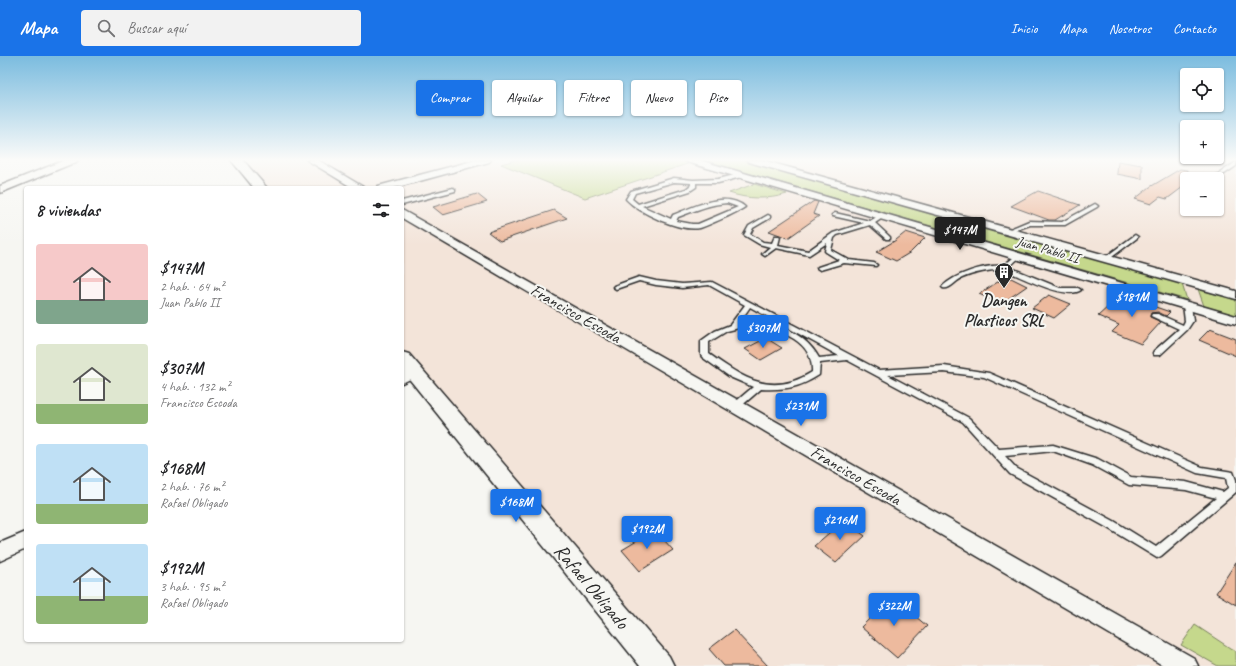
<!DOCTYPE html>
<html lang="es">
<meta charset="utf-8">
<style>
body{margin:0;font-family:Caveat,sans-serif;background:#f2f2f2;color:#202124;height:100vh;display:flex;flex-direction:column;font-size:15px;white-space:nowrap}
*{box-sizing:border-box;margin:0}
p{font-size:13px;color:#757577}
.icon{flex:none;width:22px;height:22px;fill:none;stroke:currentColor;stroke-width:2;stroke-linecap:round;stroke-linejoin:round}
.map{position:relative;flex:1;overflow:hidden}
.panel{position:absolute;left:24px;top:130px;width:380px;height:456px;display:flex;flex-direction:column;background:#fff;border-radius:4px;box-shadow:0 1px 3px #0004}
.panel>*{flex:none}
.banner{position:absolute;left:416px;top:24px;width:380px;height:36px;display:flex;gap:8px}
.controls{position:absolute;left:1180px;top:12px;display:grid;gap:8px}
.controls a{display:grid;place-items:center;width:44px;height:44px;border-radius:4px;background:#fff;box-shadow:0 1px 3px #0004;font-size:20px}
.price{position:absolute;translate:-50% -34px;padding:0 9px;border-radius:4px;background:#1a73e8;color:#fff;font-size:13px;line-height:26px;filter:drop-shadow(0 1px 2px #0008)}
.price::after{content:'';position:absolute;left:50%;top:24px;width:12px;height:9px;margin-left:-6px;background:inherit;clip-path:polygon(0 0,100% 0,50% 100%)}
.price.current{background:#222;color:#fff}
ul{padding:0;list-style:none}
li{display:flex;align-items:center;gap:12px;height:100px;padding:0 12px}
li span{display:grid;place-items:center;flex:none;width:112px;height:80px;border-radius:4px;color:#555}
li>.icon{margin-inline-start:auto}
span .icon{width:48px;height:48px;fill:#fffc;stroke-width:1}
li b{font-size:17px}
h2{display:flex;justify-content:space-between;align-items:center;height:48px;padding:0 12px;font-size:17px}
.chip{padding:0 14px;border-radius:4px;background:#fff;box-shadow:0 1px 3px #0004;font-size:14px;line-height:36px}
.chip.current{background:#1a73e8;color:#fff}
header{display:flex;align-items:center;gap:24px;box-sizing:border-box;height:56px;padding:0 20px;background:#1a73e8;color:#fff}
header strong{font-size:19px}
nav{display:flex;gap:22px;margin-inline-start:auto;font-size:14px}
.search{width:280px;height:36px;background:#f2f2f2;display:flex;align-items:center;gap:10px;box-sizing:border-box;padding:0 14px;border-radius:4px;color:#757577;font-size:15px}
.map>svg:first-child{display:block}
.built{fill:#f3e4d9;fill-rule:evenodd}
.green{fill:#c5d88c;stroke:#78825c}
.building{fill:#edba9e;stroke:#2b2b2b}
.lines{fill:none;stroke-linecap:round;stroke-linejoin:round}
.service-casing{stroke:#2b2b2b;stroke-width:3}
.minor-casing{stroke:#2b2b2b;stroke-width:3}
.tertiary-casing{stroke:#2b2b2b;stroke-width:3}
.service{fill:#f6f6f2;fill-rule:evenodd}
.minor{fill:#f6f6f2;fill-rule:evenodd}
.tertiary{fill:#f6f6f2;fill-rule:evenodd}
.labels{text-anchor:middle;stroke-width:4;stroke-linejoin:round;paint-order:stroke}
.far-street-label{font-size:14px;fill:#2b2b2b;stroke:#f6f6f2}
.poi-label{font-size:17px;font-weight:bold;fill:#2b2b2b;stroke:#f6f6f2}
.street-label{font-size:17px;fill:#2b2b2b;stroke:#f6f6f2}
.near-street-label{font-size:20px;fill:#2b2b2b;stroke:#f6f6f2}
</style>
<header>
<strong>Mapa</strong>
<div class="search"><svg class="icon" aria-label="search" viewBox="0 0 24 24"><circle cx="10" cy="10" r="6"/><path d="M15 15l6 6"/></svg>Buscar aquí</div>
<nav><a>Inicio</a><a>Mapa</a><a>Nosotros</a><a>Contacto</a></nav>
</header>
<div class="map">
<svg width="1236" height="610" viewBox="0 0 1236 610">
<rect width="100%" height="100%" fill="#f6f6f2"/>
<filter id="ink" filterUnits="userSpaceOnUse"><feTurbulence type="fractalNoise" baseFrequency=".025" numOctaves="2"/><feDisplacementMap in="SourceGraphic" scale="8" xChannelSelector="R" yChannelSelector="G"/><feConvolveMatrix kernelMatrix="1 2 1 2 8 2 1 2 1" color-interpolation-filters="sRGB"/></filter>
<g filter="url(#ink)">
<path class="built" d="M237,104h999v506h-577l-257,-308v-170h-141zM1187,123h30v30h-30z"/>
<path class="green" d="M515,104h162l13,3 -105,35 -84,-34z
M703,104h40l439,124 5,16z
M754,128l33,10c-19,6 -40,5 -58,-1z
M1198,233l38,11v16l-32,-10z
M1195,569l41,27v14h-18l-37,-21z"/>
<path class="building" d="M1118,105l24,4v14l-25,-5z
M1180,113l7,1v14l-20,15 -7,-2 -9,7 -16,-5 15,-12z
M1038,135l42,14 -25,15h-6l-38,-14z
M477,138l10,8 -44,13 -10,-8z
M814,145l4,1 -5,12 6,2 -31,22 -19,-7z
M554,154l13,8 -67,23 -12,-9z
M906,176l19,6 -14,14 -15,9 -20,-9 20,-12z
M1007,220l20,10 -26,18 -22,-10z
M1049,239l22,9 -17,14 -22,-10z
M1121,239l49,17 -4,4 -8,-4 -7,1 -1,4 11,5 -20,22 -29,-12 7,-7 -21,-9z
M1210,273l26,10v17l-37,-16z
M766,282l16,10 -21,12 -16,-11z
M844,464l21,16 -29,27 -22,-17z
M655,474l18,20 -33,21 -18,-21z
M1236,506v43l-20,-12z
M892,541l35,29 -30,32 -36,-31z
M734,574l34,36h-44l-15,-17z"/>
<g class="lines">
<defs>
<path id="service" d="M1236,106v4l-19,13h-6z
M743,117l3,2 -1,1 -27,7h-22v4l-6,4 -48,15 29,13 2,-4c20,-8 53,-25 72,-8 -5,4 -38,19 -45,21 -20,4 -61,-15 -74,-29l5,-8 43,-13 19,2 25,-1zM674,126l17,1v2l-5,4 -48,15 -6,-5 3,-6zM727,147l11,4 -40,17h-6l-16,-3 2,-4c16,-6 32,-13 49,-14z
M453,132l2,1v2l-53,14v-4z
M1095,148l3,2 -1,1 -32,18h-35l-20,7 -2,1 -3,-2 24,-10 33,1z
M835,157l35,8 10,-6h4v2l-9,6 15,14v2h-4l-16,-14 -33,10 -3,3 -3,12 18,10 25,3 3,2 -1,1 -32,-3 -24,7 -3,-2 1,-1 21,-7 -13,-8 -1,-1 2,-8 -18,12 -33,-7 -11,8 -3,-2 8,-7 -11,-3 -15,-9 5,-9 19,-11 2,1v2l-17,10 -3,6 13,8 9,1 3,-7h4l1,1 -2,8 30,6 25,-18 31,-10 -31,-7 -1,-1z
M1135,179l3,2 -1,1 -29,22h-4v-2z
M1018,198l3,2 -12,11 51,21h18l3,2c-14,11 -61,-14 -77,-20 -13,-1 -30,3 -42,8 -7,3 -12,12 -19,10l-1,-1c12,-13 44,-23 61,-21z
M639,221l17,4 26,3 30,-2 167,88 65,-4 45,7 213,94 31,5 3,8v12l-75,64 -4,2 -51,-31 -96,-53 -47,-52 -116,-62 -27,3 -1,12c-20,13 -34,15 -58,14l-22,19h-6l-1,-2 1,-2 20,-17 -23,-10 -28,-20 -1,-2v-14l14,-10 15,-6 15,-20 -36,-20 -27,3 -26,-3 -17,-4 -23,8 -3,-2 1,-1zM750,251l89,49 -20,2c-15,-27 -50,-41 -80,-35zM743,271c28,-1 71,10 69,45 -41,26 -69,6 -103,-18v-12l18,-11zM944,316l40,5 213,96 29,5 2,10 -5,4 -37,-10 -55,-5 -33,-18 -45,-14 -54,4 -30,-31 -81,-43zM1053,395l39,14 37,20 57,5 30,8 -60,49 -42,-26 -98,-53 -11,-12z
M1184,247h3l4,2 2,16 -6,9 -27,25h-6l-1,-2 1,-2 25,-22 -28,-13 1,-2h6l25,11 2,-4 -2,-16z"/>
<path id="minor" d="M65,104h13l-2,2 -76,31v-7z
M307,104h11l47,28h-12z
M476,104h15l-2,2 -95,26h-17l1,-2z
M685,104h14l537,156v8l-549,-162z
M747,104h15l474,131v8l-487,-137z
M402,154l792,448 4,8h-34l-762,-448z
M414,311l5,2 3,3 -3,3 -17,8v-11z
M26,476v17l-26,12v-18z"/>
<path id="tertiary" d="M231,104h12l24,28h-13z
M402,296l7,2 260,302 5,10h-34l-238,-296z"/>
</defs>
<use href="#service" class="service-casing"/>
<use href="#minor" class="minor-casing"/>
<use href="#tertiary" class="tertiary-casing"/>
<use href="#service" class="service"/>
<use href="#minor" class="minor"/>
<use href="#tertiary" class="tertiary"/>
</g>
</g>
<linearGradient id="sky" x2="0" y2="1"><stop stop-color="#7bbcdf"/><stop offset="0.55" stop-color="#fbfbf9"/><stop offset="1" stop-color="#fbfbf9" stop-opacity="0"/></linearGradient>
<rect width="1236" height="189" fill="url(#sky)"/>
<defs>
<symbol id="building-pin" viewBox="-11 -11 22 30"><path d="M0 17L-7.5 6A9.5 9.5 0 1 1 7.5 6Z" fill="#2b2b2b" stroke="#f6f6f2"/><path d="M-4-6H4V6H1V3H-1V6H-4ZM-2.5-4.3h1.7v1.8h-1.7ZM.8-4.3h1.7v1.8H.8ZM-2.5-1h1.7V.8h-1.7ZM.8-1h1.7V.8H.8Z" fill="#fff"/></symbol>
</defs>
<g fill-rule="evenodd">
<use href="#building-pin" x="993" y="205" width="22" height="30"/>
</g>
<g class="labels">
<g class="far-street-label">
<text transform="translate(1048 193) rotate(16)" y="5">Juan Pablo II</text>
</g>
<g class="poi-label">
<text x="1004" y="250">Dangen<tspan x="1004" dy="20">Plasticos SRL</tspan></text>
</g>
<g class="street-label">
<text transform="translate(576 257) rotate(30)" y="6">Francisco Escoda</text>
<text transform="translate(856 419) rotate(30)" y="6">Francisco Escoda</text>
</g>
<g class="near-street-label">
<text transform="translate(592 530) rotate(50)" y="7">Rafael Obligado</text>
</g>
</g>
</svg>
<div class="controls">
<a><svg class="icon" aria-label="locate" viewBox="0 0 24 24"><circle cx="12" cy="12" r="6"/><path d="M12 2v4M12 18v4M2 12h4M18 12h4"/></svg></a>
<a>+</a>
<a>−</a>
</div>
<b class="price current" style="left:960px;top:195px">$147M</b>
<b class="price" style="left:1132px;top:262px">$181M</b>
<b class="price" style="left:763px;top:293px">$307M</b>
<b class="price" style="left:801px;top:371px">$231M</b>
<b class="price" style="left:516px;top:467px">$168M</b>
<b class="price" style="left:840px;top:485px">$216M</b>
<b class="price" style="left:647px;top:494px">$192M</b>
<b class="price" style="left:894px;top:571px">$322M</b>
<div class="banner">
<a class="chip current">Comprar</a>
<a class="chip">Alquilar</a>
<a class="chip">Filtros</a>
<a class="chip">Nuevo</a>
<a class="chip">Piso</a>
</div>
<section class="panel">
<h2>8 viviendas<svg class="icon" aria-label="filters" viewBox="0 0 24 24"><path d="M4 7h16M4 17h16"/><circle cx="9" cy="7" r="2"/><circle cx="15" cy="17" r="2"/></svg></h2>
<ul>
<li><span style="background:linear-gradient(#f6c9c9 70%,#7fa58c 0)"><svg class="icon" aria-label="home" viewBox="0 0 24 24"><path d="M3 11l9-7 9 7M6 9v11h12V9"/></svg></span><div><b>$147M</b><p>2 hab. · 64 m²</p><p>Juan Pablo II</p></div></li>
<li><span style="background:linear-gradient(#dfe7d0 75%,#8fb573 0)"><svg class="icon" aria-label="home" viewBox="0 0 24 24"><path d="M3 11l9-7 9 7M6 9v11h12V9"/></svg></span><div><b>$307M</b><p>4 hab. · 132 m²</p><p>Francisco Escoda</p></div></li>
<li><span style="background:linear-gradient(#bfe0f5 75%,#8fb573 0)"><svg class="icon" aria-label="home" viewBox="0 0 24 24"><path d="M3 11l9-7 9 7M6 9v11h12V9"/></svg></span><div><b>$168M</b><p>2 hab. · 76 m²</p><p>Rafael Obligado</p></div></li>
<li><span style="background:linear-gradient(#bfe0f5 65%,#8fb573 0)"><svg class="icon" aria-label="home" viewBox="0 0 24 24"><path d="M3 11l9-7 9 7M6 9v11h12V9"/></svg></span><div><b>$192M</b><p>3 hab. · 95 m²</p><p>Rafael Obligado</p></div></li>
</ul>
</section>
</div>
